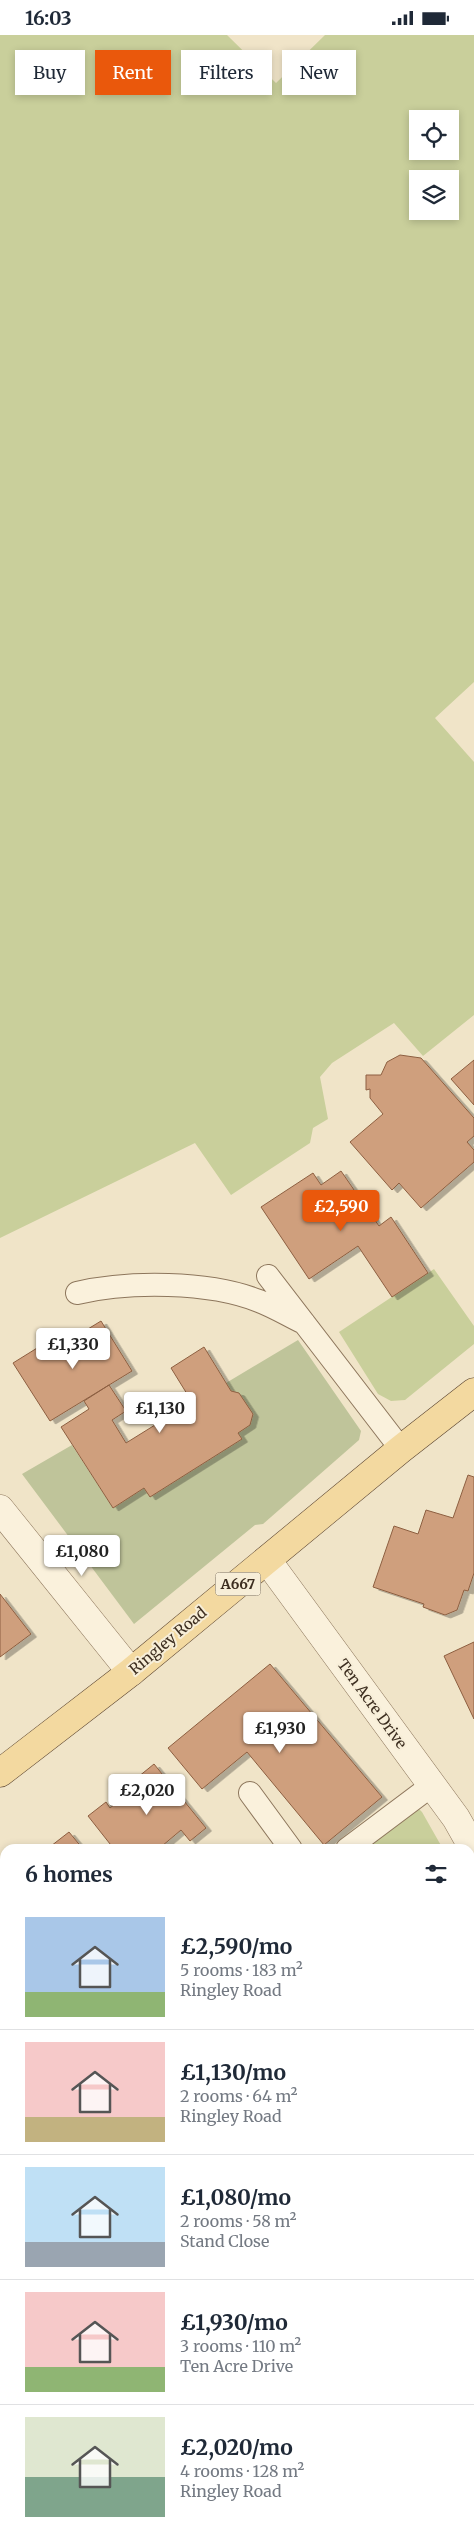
<!DOCTYPE html>
<meta charset="utf-8">
<style>
body{margin:0;font-family:Merriweather,serif;background:#f2f2f3;color:#1f2937;height:100vh;display:flex;flex-direction:column;font-size:19px;white-space:nowrap}
*{box-sizing:border-box;margin:0}
p{font-size:16px;color:#747a83}
.icon{flex:none;width:28px;height:28px;fill:none;stroke:currentColor;stroke-width:2;stroke-linecap:round;stroke-linejoin:round}
.map{position:relative;flex:1;overflow:hidden}
.side{position:absolute;left:0px;top:1809px;width:475px;height:696px;display:flex;flex-direction:column;background:#fff;border-radius:15px 15px 0 0;box-shadow:0 2px 8px #0003}
.side>*{flex:none}
.guide{position:absolute;left:15px;top:15px;width:445px;height:45px;display:flex;gap:10px}
.tools{position:absolute;left:409px;top:75px;display:grid;gap:10px}
.tools a{display:grid;place-items:center;width:50px;height:50px;border-radius:0px;background:#fff;box-shadow:0 2px 8px #0003;font-size:25px}
.price{position:absolute;translate:-50% -42px;padding:0 11px;border-radius:5px;background:#fff;color:#222;font-size:16px;line-height:32px;filter:drop-shadow(0 1px 2px #0008)}
.price::after{content:'';position:absolute;left:50%;top:30px;width:15px;height:11px;margin-left:-8px;background:inherit;clip-path:polygon(0 0,100% 0,50% 100%)}
.price.current{background:#ea580c;color:#fff}
ul{padding:0;list-style:none}
li{display:flex;align-items:center;gap:15px;height:125px;padding:0 25px}
li+li{border-top:1px solid #e0e1e3}
li span{display:grid;place-items:center;flex:none;width:140px;height:100px;border-radius:0px;color:#555}
li>.icon{margin-inline-start:auto}
span .icon{width:60px;height:60px;fill:#fffc;stroke-width:1}
li b{font-size:21px}
h2{display:flex;justify-content:space-between;align-items:center;height:60px;padding:0 25px;font-size:21px}
.chip{padding:0 18px;border-radius:0px;background:#fff;box-shadow:0 2px 8px #0003;font-size:18px;line-height:45px}
.chip.current{background:#ea580c;color:#fff}
.status{display:flex;justify-content:space-between;align-items:center;height:35px;padding:0 25px;background:#fff;direction:ltr}
.status svg{height:14px;fill:currentColor}
.map>svg:first-child{display:block}
.green{fill:#c9cf9b;fill-rule:evenodd}
.cemetery{fill:#bfc49a}
.building{fill:#cf9f7d;stroke:#8d5f41;filter:url(#shadow)}
.lines{fill:none;stroke-linecap:round;stroke-linejoin:round}
.lane-casing{stroke:#8d765c;stroke-width:24}
.street-casing{stroke:#8d765c;stroke-width:29}
.primary-casing{stroke:#5b4430;stroke-width:29}
.lane{stroke:#faf1dc;stroke-width:22}
.street{stroke:#faf1dc;stroke-width:28}
.primary{stroke:#f3d9a0;stroke-width:28}
.labels{text-anchor:middle;stroke-width:4;stroke-linejoin:round;paint-order:stroke}
.shield{fill:#f7eed8;stroke:#756857;stroke-width:1}
.shield-label{font-size:14px;font-weight:bold;fill:#3d2e20}
.street-label{font-size:15px;fill:#3d2e20;stroke:#f7eed8}
</style>
<div class="status"><b>16:03</b><svg viewBox="0 0 49 12"><path d="M0 12V9h3v3zM5 12V6h3v6zM10 12V3h3v9zM15 12V0h3v12zM26 1h20v11H26zM47 4h2v5h-2z"/></svg></div>
<div class="map">
<svg width="474" height="2504" viewBox="0 0 474 2504">
<defs>
<filter id="shadow"><feDropShadow dx="5.5" dy="3" stdDeviation="0" flood-color="#0004"/></filter>
</defs>
<rect width="100%" height="100%" fill="#f0e4c8"/>
<path class="green" d="M0,0h227l49,48 49,-48h149v647l-39,36 39,44v253l-51,41 -29,-33 -62,40 -12,14 8,42 -15,9 -3,15 -79,52 -36,-52 -195,95zM418,84h32v32h-32zM418,144h32v32h-32z
M434,1234l40,57v18l-69,56 -14,1 -13,-7 -39,-62z
M418,1773l4,4 21,37h-77z
M473,1866l1,2v96l-4,-5v-84z
M5,2101v86l-5,-4v-78z
M470,2194l4,4v306h-191l-3,-4h190z"/>
<path class="cemetery" d="M298,1305l63,91 -2,9 -96,84 -8,1 -121,99 -112,-150 50,-29 41,63 31,-20 6,9 92,-58 -4,-6 14,-19 -13,-21 -8,-2 -5,-8z"/>
<path class="building" d="M400,1020l21,3 53,60v18l-7,6 7,8v12l-53,46 -22,-25 -7,7 -42,-48 33,-28 -13,-16v-9l-4,1v-15h15l6,-13z
M474,1025v45l-23,-26z
M341,1136l38,55 12,-9 37,56 -36,24 -34,-51 -49,33 -48,-72 52,-34 8,12z
M101,1286l31,50 -82,50 -37,-58 29,-18 5,9z
M204,1312l27,44 8,2 14,21 -3,11 -12,8 4,6 -92,58 -6,-9 -31,20 -52,-81 28,-18 -5,-8 25,-16 17,26 -14,9 14,23 66,-41 -21,-34z
M468,1440l6,2v96l-6,18 -4,-1 -7,20 -12,5 -22,-8 1,-3 -51,-17 21,-61 24,8 8,-24 27,8z
M0,1559l31,40 -31,23z
M474,1607v77l-30,-63z
M270,1629l112,133 -58,48 -77,-93 -45,37 -34,-41z
M154,1729l52,64 -16,13 -9,-11 -19,16 2,3h-50l-26,-33 18,-14 4,6 32,-26 -4,-5z
M69,1797l14,17h-30l-2,-3z
M4,1891l1,114 -5,4v-115z
M470,1961l4,5v21l-4,4z
M474,2110v38l-4,2v-36z
M5,2304v112l-5,-6v-102z
M36,2500h86l3,4h-85z"/>
<g class="lines">
<defs>
<path id="lane" d="M268,1241l133,173
M77,1258c51,-12 132,-12 182,8 16,6 30,15 45,22
M250,1758l41,56
M347,1814l84,-63
M470,2029l4,-4"/>
<path id="street" d="M0,1474l131,163
M267,1525l189,258 18,32
M0,2466l5,-4"/>
<path id="primary" d="M0,1738l131,-101 270,-223 73,-57"/>
</defs>
<use href="#lane" class="lane-casing"/>
<use href="#street" class="street-casing"/>
<use href="#primary" class="primary-casing"/>
<use href="#lane" class="lane"/>
<use href="#street" class="street"/>
<use href="#primary" class="primary"/>
</g>
<g class="labels">
<rect class="shield" x="215.5" y="1537.5" width="45" height="23" rx="4"/>
<g class="shield-label">
<text x="238" y="1554">A667</text>
</g>
<g class="street-label">
<text transform="translate(168 1606) rotate(-40)" y="5">Ringley Road</text>
<text transform="translate(372 1669) rotate(54)" y="5">Ten Acre Drive</text>
</g>
</g>
</svg>
<div class="tools">
<a><svg class="icon" aria-label="locate" viewBox="0 0 24 24"><circle cx="12" cy="12" r="6"/><path d="M12 2v4M12 18v4M2 12h4M18 12h4"/></svg></a>
<a><svg class="icon" aria-label="layers" viewBox="0 0 24 24"><path d="M12 4l9 5-9 5-9-5zM3 14l9 5 9-5"/></svg></a>
</div>
<b class="price current" style="left:341px;top:1197px">£2,590</b>
<b class="price" style="left:73px;top:1335px">£1,330</b>
<b class="price" style="left:160px;top:1399px">£1,130</b>
<b class="price" style="left:82px;top:1542px">£1,080</b>
<b class="price" style="left:280px;top:1719px">£1,930</b>
<b class="price" style="left:147px;top:1781px">£2,020</b>
<div class="guide">
<a class="chip">Buy</a>
<a class="chip current">Rent</a>
<a class="chip">Filters</a>
<a class="chip">New</a>
</div>
<section class="side">
<h2>6 homes<svg class="icon" aria-label="filters" viewBox="0 0 24 24"><path d="M4 7h16M4 17h16"/><circle cx="9" cy="7" r="2"/><circle cx="15" cy="17" r="2"/></svg></h2>
<ul>
<li><span style="background:linear-gradient(#a9c7e8 75%,#8fb573 0)"><svg class="icon" aria-label="home" viewBox="0 0 24 24"><path d="M3 11l9-7 9 7M6 9v11h12V9"/></svg></span><div><b>£2,590/mo</b><p>5 rooms · 183 m²</p><p>Ringley Road</p></div></li>
<li><span style="background:linear-gradient(#f6c9c9 75%,#c2b280 0)"><svg class="icon" aria-label="home" viewBox="0 0 24 24"><path d="M3 11l9-7 9 7M6 9v11h12V9"/></svg></span><div><b>£1,130/mo</b><p>2 rooms · 64 m²</p><p>Ringley Road</p></div></li>
<li><span style="background:linear-gradient(#bfe0f5 75%,#9aa5b1 0)"><svg class="icon" aria-label="home" viewBox="0 0 24 24"><path d="M3 11l9-7 9 7M6 9v11h12V9"/></svg></span><div><b>£1,080/mo</b><p>2 rooms · 58 m²</p><p>Stand Close</p></div></li>
<li><span style="background:linear-gradient(#f6c9c9 75%,#8fb573 0)"><svg class="icon" aria-label="home" viewBox="0 0 24 24"><path d="M3 11l9-7 9 7M6 9v11h12V9"/></svg></span><div><b>£1,930/mo</b><p>3 rooms · 110 m²</p><p>Ten Acre Drive</p></div></li>
<li><span style="background:linear-gradient(#dfe7d0 60%,#7fa58c 0)"><svg class="icon" aria-label="home" viewBox="0 0 24 24"><path d="M3 11l9-7 9 7M6 9v11h12V9"/></svg></span><div><b>£2,020/mo</b><p>4 rooms · 128 m²</p><p>Ringley Road</p></div></li>
</ul>
</section>
</div>
